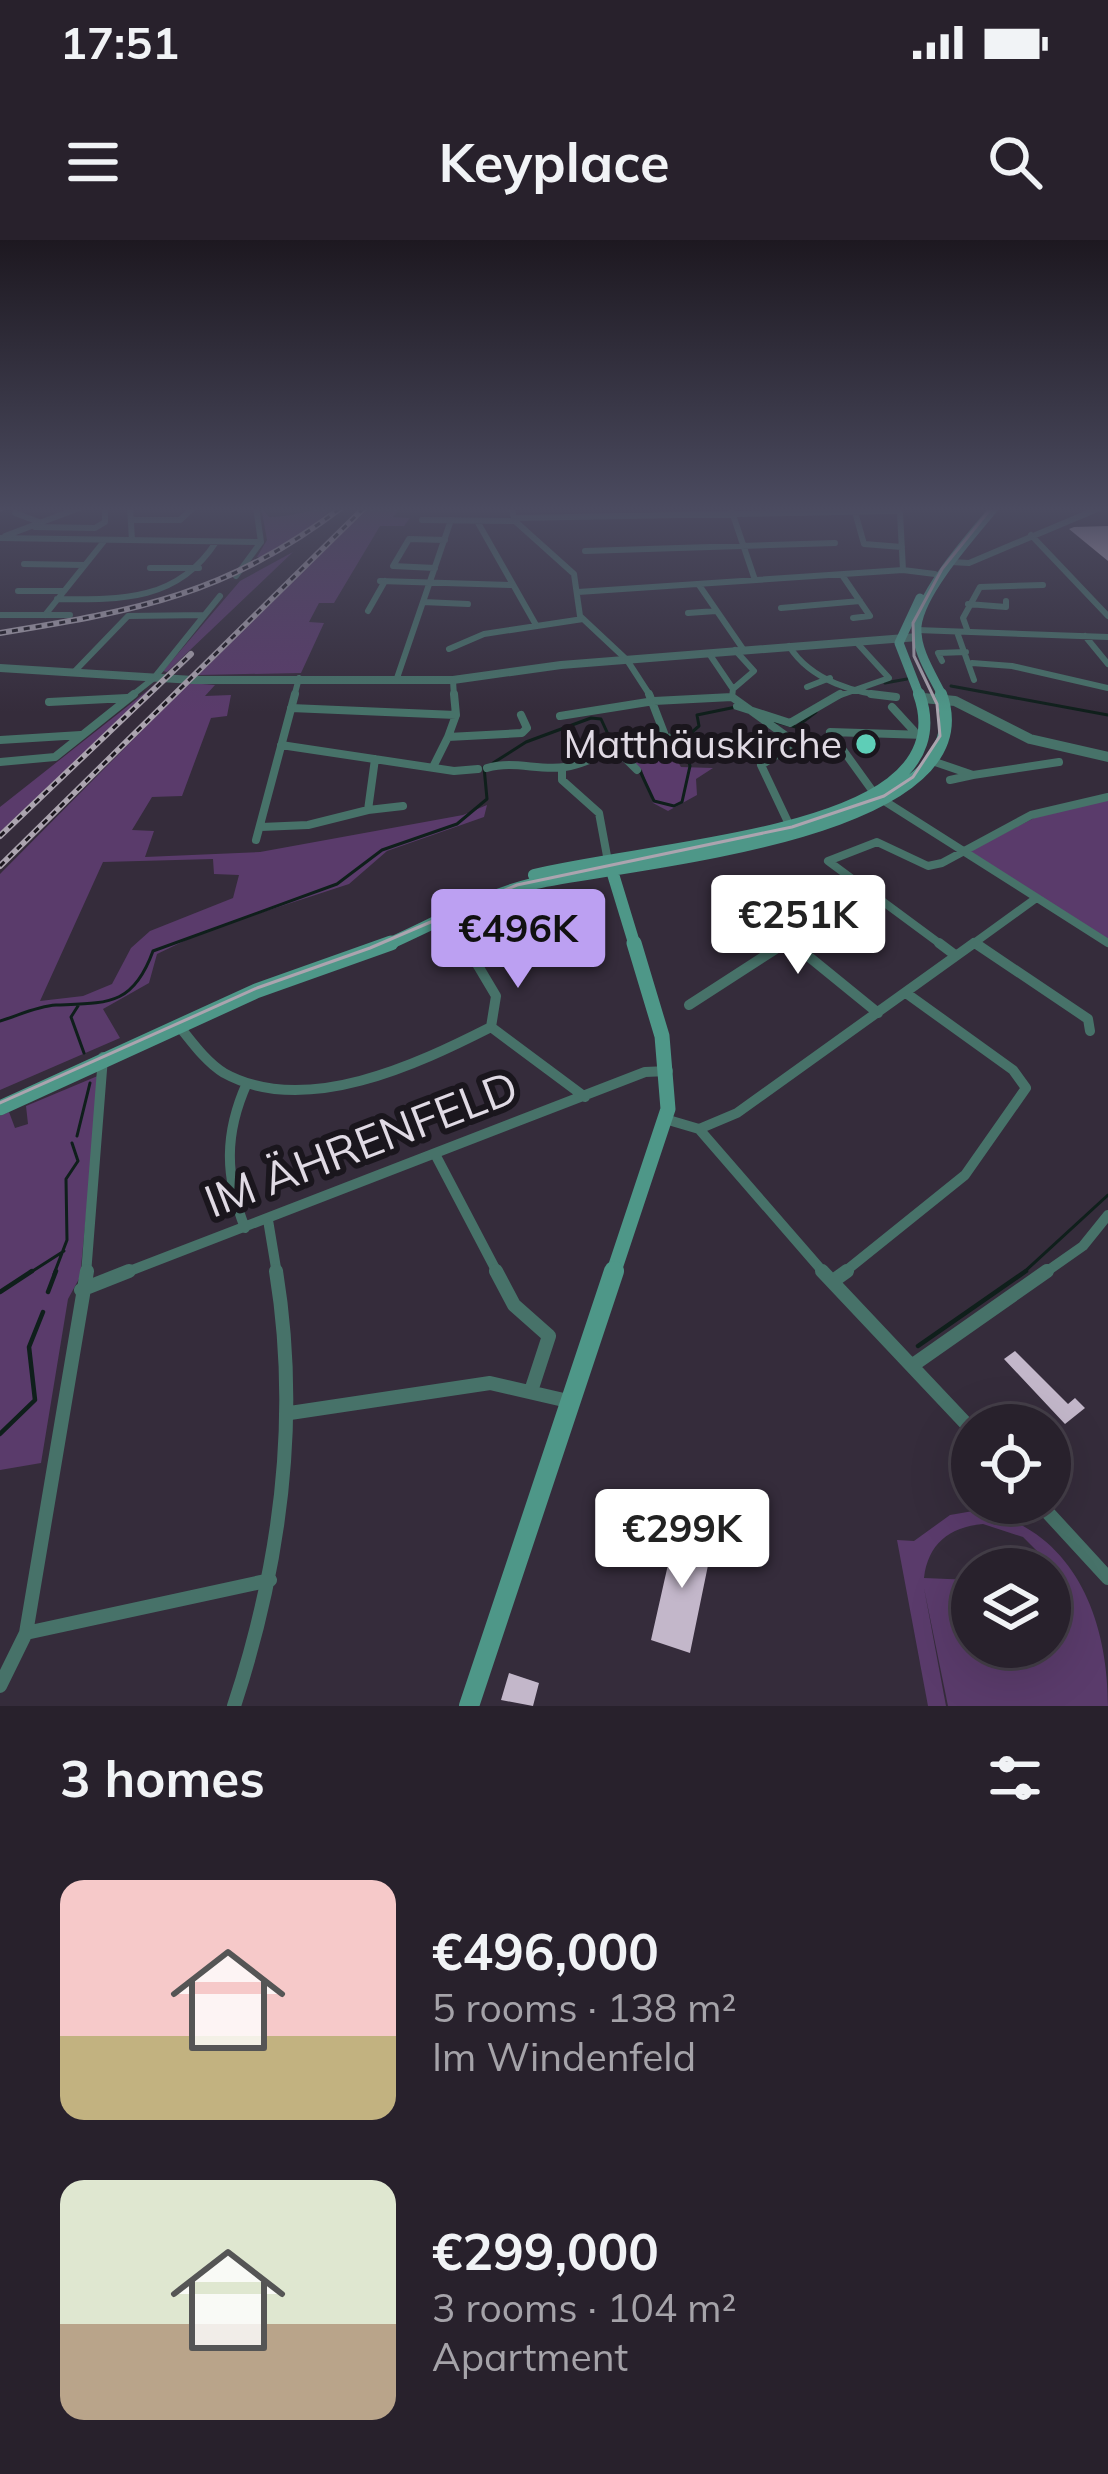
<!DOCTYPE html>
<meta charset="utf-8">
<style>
body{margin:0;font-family:Mulish,sans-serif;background:#302934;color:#f1f3f6;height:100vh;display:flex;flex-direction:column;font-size:45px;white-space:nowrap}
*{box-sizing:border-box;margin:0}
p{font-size:39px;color:#a5a3a9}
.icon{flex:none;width:66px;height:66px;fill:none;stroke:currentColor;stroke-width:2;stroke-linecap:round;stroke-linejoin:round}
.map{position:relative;height:1466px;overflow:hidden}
.details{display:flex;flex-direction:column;background:#28212c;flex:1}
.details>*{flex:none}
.controls{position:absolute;left:951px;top:1164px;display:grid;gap:24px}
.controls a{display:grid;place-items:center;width:120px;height:120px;border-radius:50%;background:#28212c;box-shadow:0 12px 48px #0002,0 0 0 3px #443e48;font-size:60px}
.price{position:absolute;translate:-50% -102px;padding:0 27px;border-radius:12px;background:#fff;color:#222;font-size:39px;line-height:78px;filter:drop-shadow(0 3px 6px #0008)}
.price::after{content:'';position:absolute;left:50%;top:72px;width:36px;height:27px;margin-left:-18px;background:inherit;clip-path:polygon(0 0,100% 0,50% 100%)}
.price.selected{background:#bca0f2;color:#111}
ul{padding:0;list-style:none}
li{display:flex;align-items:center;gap:36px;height:300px;padding:0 60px}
li span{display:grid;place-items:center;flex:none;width:336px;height:240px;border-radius:24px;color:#555}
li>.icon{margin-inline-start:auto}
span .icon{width:144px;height:144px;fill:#fffc;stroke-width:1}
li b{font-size:51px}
h2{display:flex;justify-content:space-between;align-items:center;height:144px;padding:0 60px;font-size:51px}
.status{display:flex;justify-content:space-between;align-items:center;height:84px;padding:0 60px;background:#28212c;direction:ltr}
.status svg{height:33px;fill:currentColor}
header{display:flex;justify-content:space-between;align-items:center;height:156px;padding:0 60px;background:#28212c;font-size:54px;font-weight:700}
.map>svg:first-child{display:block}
.green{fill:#5a3b6b;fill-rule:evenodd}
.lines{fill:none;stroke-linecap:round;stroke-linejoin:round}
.stream-far1{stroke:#0f1f1b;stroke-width:3}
.stream{stroke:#0f1f1b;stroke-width:4.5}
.building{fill:#c3b7ca}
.minor-far3{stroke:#477269;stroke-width:6}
.minor-far2{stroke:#477269;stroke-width:8}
.minor-far1{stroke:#477269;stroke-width:10}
.minor{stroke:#477269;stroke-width:14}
.tertiary-far1{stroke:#477269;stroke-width:8}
.tertiary{stroke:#477269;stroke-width:10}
.secondary-far3{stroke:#4e9788;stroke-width:9}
.secondary-far2{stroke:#4e9788;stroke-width:12}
.secondary-far1{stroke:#4e9788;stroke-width:15}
.secondary{stroke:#4e9788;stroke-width:20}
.tram{stroke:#aba4af;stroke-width:3}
.rail-casing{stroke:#aba4af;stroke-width:6}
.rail{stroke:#1a161d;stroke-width:3;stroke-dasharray:6;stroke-linecap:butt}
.poi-dot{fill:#5eceb7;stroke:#1a161d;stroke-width:4.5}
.labels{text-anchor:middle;stroke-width:12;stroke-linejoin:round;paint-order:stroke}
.far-poi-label{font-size:39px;fill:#e0dae4;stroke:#1a161d;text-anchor:end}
.street-label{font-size:45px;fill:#e0dae4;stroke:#1a161d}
</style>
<div class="status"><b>17:51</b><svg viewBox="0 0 49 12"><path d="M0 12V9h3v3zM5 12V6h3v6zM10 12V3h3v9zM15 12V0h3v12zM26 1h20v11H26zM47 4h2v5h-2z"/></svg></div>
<header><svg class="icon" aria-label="menu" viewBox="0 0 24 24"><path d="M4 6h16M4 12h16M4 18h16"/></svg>Keyplace<svg class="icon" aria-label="search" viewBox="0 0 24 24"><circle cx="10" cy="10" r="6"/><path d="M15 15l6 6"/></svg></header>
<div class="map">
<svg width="1108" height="1466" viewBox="0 0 1108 1466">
<rect width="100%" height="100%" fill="#352c3b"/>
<path class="green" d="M261,267l8,10c27,0 46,-10 66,-10l-62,50h-16l10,-17z
M368,267h33l-8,10 17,1 -6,8h-24l-46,77h-15l-10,19 15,1 -23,50 -103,2z
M293,312l-126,120 -4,-1 77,-90z
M157,443l-157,149v-25z
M189,443l26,2 -10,11 26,-1 -4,21 -16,2 -29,78 -30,1 -20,33 22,1 -9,26 115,-5 203,-37 24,-10 -3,12 -97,34 -38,33 -144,47 -48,23 -8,29 -46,26 17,29 -120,52v-216zM213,619l1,15 25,1 -6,23 -83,33 -19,17 -19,36 -29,12 -43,5 63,-139z
M641,501l11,16 21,-4 8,14 32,1 -17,11 1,16 -29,16 -15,-8 -11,-33 -24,-20z
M1108,559v141l-141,-88 69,-35z
M100,835l-20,202 -12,22 -27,164 -41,7v-354l9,-4 6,16 13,-4 -2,-18z
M979,1270c94,19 129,107 129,196h-160l-24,-118 22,118h-18l-31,-166 17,1 36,-26zM983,1284l40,13 39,39 3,7h-15v64h-78v-67l-48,-2c4,-34 25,-51 59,-54z"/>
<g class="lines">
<path class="stream-far1" d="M885,443l22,-4
M951,446l157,29
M773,481l23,6 20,-15
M493,523l33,-21 65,-24 10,1 11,24
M640,531l14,30 20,5 8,-4 8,-36 -7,-26 16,-14 -2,-11 39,-8
M78,766l-7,11 13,36
M0,781c17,-5 37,-15 56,-16 52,-2 77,1 97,-54l184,-67 45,-34 75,-26 30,-25 -3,-32
M77,896l13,-53
M28,1034l36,-23
M54,1034l13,-34 -1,-61 12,-18 -6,-18
M1022,1034l86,-79"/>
<path class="stream" d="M0,1052l32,-21
M48,1052l8,-21
M918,1106l108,-75
M0,1194l35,-34 -6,-53 14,-35"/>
</g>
<path class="building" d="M1108,286v35l-39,-32 5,-2z
M1015,1111l53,53 7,-6 10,10 -20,16 -61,-65z
M676,1289l37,12 -23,112 -39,-13z
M509,1433l30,10 -6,23 -32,-6z"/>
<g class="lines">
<path class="minor-far3" d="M130,267l2,33
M511,267l4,14 59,53 6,42 47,44 24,37
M895,268l5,5 3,57
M732,272l23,68
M855,272l9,32 38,3
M15,273l24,9
M514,278l381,-7
M131,280h49l14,-13
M422,280l93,1
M477,281l59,104
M35,287l60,1 10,-6v-11
M1031,295l77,81
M5,296l77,-29
M0,298l261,4
M585,311l250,-8
M951,322l18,1 133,-56
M24,324l60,1
M150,328h49
M435,328l-42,-2 16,-27 36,1
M842,335l28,41 -17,2
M236,336l25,-34 -5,-35
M380,341l132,4
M699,345l44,64
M18,351h46
M578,352l325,-22 32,4
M57,359c65,1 121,2 159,-57
M423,362l45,2
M968,364l38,3v-6
M781,368l79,-7
M368,371l17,-30
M688,373l28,-2
M0,375h70
M45,375l60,-75
M917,390l191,7
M957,392l17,48
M968,392l-5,-14 17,-31 63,-2
M1085,396l23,28
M789,406c22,35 67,48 107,51
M449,409l35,-15 99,-15
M710,415l23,34
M942,421l-4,-8 28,-1
M972,423l40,3 96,22
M74,432l54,-56 76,-1
M397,438l54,-158
M453,440l1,17
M807,447l23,-9
M130,457l24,-19 66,-82
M294,457l5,-19
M732,457l1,-8 21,-18 -19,-21
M835,457l54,-19 -31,-34"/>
<path class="minor-far2" d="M454,454l2,21 -8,22 74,-4 5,-5 -6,-13
M649,454l15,39
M871,454l25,3
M732,457l64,46 -35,22 26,55
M49,462l78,-4
M737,466l53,17 50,-29
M892,467l22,24
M291,468l165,7
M560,476l94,-15 78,-4
M0,500l81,-5
M281,505l173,26 24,-2
M606,512l19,6 12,12
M0,522l55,-5 79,-63
M935,522l38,13 86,-13
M434,525l14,-28
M487,528c27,-8 51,3 78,-1 40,-6 68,-41 111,-28
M562,528v12l37,33 8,43
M950,540l23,-5
M874,553l-44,-61 95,3
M886,562l222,141
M368,570l35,-4
M261,587l47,-2 60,-15 7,-51
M256,600l39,-146
M747,666l49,40
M974,702l6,4
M780,706l8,-5
M943,706l-115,-85 49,-19 51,24 14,-3 89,-48 77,-18
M970,706l65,-47"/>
<path class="minor-far1" d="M792,703l86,70
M939,703l16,12
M975,703l113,76 2,12
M689,765l96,-62
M179,786c13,16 27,36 45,47 81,45 194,-9 267,-46l94,70
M491,787l5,-31 -19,-32 46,-14
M665,879l34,10 38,-16 237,-170
M699,889l126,145
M435,914l63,120
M268,980l9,54
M245,988c-20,-52 -21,-94 2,-145
M86,1034l17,-217
M122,1034l523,-202 23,-1
M842,1034l123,-99 61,-87 -13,-18 -107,-77
M1043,1034l40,-28 25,-31"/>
<path class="minor" d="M496,1031l18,34 35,31 -18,55
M822,1031l150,159
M833,1041l14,-10
M81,1050l48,-19
M913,1125l134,-94
M290,1173l200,-30 78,18
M1039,1263l69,75
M26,1393l244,-53
M0,1446l26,-53 61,-362
M234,1466c46,-140 66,-288 42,-435"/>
<path class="tertiary-far1" d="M0,428l193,12h260l108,-15 357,-28"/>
<path class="tertiary" d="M923,458l32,3 75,38 78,18"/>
<path class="secondary-far3" d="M920,358l-21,45 21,54
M943,457c-10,-21 -28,-47 -26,-71 4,-35 56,-92 78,-119"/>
<path class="secondary-far2" d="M609,621l26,85
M534,635c95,-23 282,-35 357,-92 30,-23 41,-53 28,-89
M384,706c50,-22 98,-50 152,-63 87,-20 456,-47 405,-189"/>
<path class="secondary-far1" d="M0,868l256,-117 135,-48
M613,1034l55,-165 -6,-73 -28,-93"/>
<path class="secondary" d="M469,1466l145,-435"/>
<path class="tram" d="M0,270l8,-3
M0,863l257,-115 113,-40 147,-63 275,-58 92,-31 29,-19 27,-41 -3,-32 -23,-48 -1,-33 29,-54 50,-62"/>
<defs>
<path id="rail" d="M0,393c139,-23 226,-38 342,-126
M0,596l191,-182
M0,626l365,-359"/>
</defs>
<use href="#rail" class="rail-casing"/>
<use href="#rail" class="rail"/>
</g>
<linearGradient id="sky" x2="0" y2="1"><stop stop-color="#1d1820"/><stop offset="0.57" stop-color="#4b4b60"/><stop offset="1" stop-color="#4b4b60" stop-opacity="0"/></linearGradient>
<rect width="1108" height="472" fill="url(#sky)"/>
<circle class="poi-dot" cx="866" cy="504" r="12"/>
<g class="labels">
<g class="far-poi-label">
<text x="842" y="518">Matthäuskirche</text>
</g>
<g class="street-label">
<text transform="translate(361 904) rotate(-21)" y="16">IM ÄHRENFELD</text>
</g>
</g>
</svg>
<div class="controls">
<a><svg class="icon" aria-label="locate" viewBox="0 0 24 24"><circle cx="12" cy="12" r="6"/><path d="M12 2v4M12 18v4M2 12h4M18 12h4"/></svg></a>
<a><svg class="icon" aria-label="layers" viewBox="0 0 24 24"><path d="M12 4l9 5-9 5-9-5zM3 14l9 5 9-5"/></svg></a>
</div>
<b class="price" style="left:798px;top:737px">€251K</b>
<b class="price selected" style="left:518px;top:751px">€496K</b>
<b class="price" style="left:682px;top:1351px">€299K</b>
</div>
<section class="details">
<h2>3 homes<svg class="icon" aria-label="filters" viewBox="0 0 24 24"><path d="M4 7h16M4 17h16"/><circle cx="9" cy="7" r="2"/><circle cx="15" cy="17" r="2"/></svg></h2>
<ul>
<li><span style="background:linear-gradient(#f6c9c9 65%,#c2b280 0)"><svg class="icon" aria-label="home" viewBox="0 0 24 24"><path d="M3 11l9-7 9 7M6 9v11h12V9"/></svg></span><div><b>€496,000</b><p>5 rooms · 138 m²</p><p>Im Windenfeld</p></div></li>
<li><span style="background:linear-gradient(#dfe7d0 60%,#b9a48a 0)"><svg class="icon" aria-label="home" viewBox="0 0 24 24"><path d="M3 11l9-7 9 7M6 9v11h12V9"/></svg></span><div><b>€299,000</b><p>3 rooms · 104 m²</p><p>Apartment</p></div></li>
</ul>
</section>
